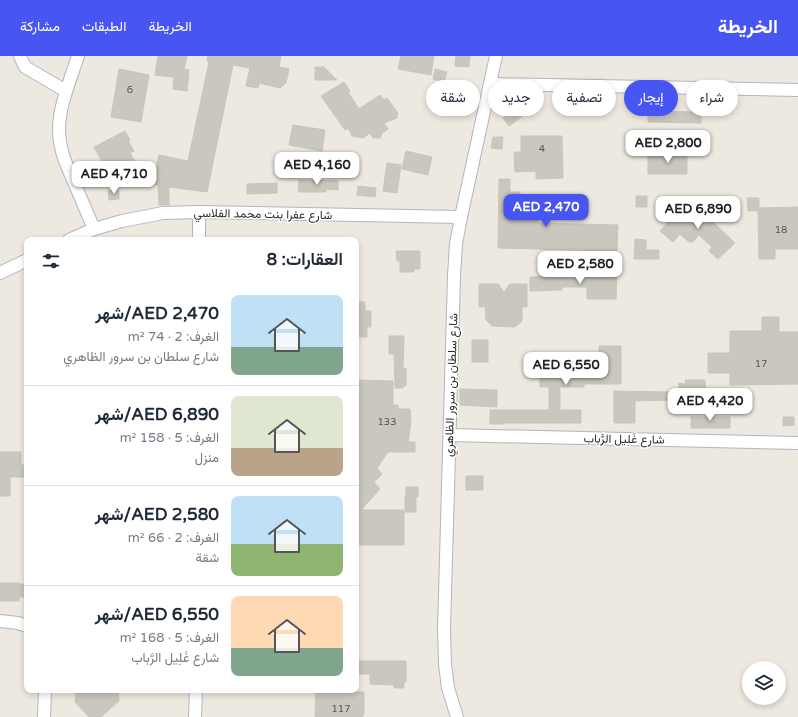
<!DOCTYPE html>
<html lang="ar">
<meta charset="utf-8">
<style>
body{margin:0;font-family:"Varela Round",Vazirmatn,sans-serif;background:#f6f6f7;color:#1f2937;direction:rtl;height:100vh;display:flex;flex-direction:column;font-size:15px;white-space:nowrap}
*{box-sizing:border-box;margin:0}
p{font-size:13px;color:#747a83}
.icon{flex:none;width:22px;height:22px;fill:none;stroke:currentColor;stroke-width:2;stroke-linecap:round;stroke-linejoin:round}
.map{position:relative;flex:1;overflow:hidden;direction:ltr}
.panel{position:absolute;left:24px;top:181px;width:335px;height:456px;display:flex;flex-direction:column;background:#fff;border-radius:8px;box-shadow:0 2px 6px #0003;direction:rtl}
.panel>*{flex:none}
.top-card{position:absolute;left:371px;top:24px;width:367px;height:36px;direction:rtl;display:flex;gap:8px}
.controls{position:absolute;left:742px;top:605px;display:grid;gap:8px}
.controls a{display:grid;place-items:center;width:44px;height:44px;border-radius:50%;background:#fff;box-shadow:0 2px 6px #0003;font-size:20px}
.price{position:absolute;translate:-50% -34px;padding:0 9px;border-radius:8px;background:#fff;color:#222;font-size:13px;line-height:26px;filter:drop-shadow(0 1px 2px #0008)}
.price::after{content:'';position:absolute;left:50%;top:24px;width:12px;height:9px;margin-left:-6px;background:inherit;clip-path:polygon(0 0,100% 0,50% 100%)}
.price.selected{background:#4755f3;color:#fff}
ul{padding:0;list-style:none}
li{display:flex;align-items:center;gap:12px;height:100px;padding:0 16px}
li+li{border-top:1px solid #e0e1e3}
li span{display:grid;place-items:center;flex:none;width:112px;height:80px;border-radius:8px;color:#555}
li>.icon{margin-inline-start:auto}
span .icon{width:48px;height:48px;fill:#fffc;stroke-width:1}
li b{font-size:17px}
h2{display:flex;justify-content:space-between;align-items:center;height:48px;padding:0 16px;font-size:17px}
.pill{padding:0 14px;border-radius:18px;background:#fff;box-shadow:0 2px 6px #0003;font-size:14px;line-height:36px}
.pill.selected{background:#4755f3;color:#fff}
header{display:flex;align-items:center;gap:24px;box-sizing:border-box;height:56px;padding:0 20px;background:#4755f3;color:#fff}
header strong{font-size:19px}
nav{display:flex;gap:22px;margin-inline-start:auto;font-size:14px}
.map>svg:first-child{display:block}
.building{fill:#c9c7be;stroke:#c9c5b9}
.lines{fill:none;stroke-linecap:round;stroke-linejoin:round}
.minor-casing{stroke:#b3b4bf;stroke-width:14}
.minor{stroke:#fff;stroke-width:12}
.labels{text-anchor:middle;stroke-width:3;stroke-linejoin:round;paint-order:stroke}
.number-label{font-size:10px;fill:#535350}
.street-label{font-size:12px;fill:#2c2c2c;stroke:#fff}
</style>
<header>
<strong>الخريطة</strong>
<nav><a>الخريطة</a><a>الطبقات</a><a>مشاركة</a></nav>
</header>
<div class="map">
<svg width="798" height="661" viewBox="0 0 798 661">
<rect width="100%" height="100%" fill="#ede9e0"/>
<path class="building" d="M158,0h29l-3,13 5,1 -2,21 -14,-2 1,-12 -19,-2z
M208,0h73l-2,11 10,2 -3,14 -6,5 -21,-5 -1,5 -12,-2 4,-18 -17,-3 -26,127 -38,-5v18h-10l-1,-20 -5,-1 6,-29 29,6 21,-99 -2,-1z
M401,0h33l-3,19 -33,-6z
M456,0h14l-1,11 -14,-1z
M315,11h9l13,13h-22z
M119,13l30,6 -8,47 -30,-5z
M435,13l12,3 -3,10 -11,-3z
M344,26l6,9 -2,1 11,17 21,-14 4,5 3,-2 11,15 -1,2v3l-13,5 4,6 -6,4 -2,5h-7l-3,-5 -7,5 -11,-2 -4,-8 -3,2 -24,-34z
M517,52l6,8 -14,10 -6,-8z
M648,55l53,1v11l-53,-1z
M293,69l32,5 -3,21 -33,-6z
M125,75l5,9 -2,1 6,10 -4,2 7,12 -22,11 -7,-13 -4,2 -10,-18z
M521,80h41l1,42 -27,1v-8l-21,1 -1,-20h7z
M493,81h10l-1,12 -11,-1z
M406,95l26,6 -4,18 -26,-6z
M648,99h39v19h-39z
M387,107l14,2 -4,28 -14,-2z
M499,123h11v13h10v5h16v21h2v5l80,2 -1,26 -119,-3z
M299,124l39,1v9l-12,-1v3h-28z
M277,127v10l-30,1v-10z
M358,130l18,2 -1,9 -18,-2z
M119,134v9l-10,1 -1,-9z
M636,140h11v11h-11z
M747,142h12v10l39,-1v42h-23v10h-16l-1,-48h-10z
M694,148l41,39 -17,16 -9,-8 3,-4 -13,-12 -6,7h-4l-9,-8 -7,8 -13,-11 21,-23 5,5z
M635,183l11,1v10h13v9h-25z
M396,195h24v18h-6v3h-14v-11h-3z
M587,217h30l-1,26h-29v-12h-25v3l-32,1v-14l32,-1v2h25z
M479,228h19l6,8 6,-8h17v23h-5v14l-7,6 -23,-1 -6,-6 -1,-13h-6z
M356,246h9v9h6v16h-4v10h-11z
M762,261h17v15h19v52l-68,1v-12h-22v-20h22v-22h32z
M389,280h15l-1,32h3v18h-3v2h-8l-1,-34h-5z
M472,284h16v22h-16z
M599,290h22v38h-37v3h-24v23h21v13h-77v1h-14v-14h59v-23h-9v-29h59z
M356,324l37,1v24h5v4h12l1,13 -3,20h7v10h-27l-11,16 5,6 -8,8 6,7 -19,21h43v35h-45v-33l-1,-12h-2z
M685,324h20l1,19 -28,1 1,-17 7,1z
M460,333l37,1v17l-37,-2z
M614,335l57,1v8l-36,1v22h-21z
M691,361h39v11h-39z
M783,361h11v8l-11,1z
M0,396h21v13h5v12h-16v19h-10z
M466,420h17v14h-17z
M406,431h12v10h-2v15h-11v-15h1z
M0,527h19v1h8v13h-8v4h-19z
M356,605h50v21h-2v6h-10v-3l-24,-1v-10h-14z
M76,634h42l1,11 -18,16h-12l-14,-15z
M316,634h9v2h39v22h-1v3h-48z"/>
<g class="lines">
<defs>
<path id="minor" d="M20,0l5,11 41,24
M78,0c-7,22 -19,50 -19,73 0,11 2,21 6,32l29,68
M490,28l308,6
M69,184l25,-11 28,-8 41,-8 36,-1 262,5
M199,184v-28
M0,217l27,-13
M450,379l348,8
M0,565l18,2 9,3
M44,661l1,-27
M195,661l1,-27
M457,661l-9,-29 -3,-24 -1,-35 10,-353 2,-32 5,-27 35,-161"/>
</defs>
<use href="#minor" class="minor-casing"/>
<use href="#minor" class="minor"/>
</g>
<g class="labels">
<g class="number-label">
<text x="130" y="37">6</text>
<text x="542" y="96">4</text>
<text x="781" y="177">18</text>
<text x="761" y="311">17</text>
<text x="387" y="369">133</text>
<text x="341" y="656">117</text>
</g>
<g class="street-label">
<text transform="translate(263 158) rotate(1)" y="4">شارع عفرا بنت محمد الفلاسي</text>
<text transform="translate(451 329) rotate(-88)" y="4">شارع سلطان بن سرور الظاهري</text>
<text transform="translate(624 383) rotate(1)" y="4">شارع غَلِيل الرَّباب</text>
</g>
</g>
</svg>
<div class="controls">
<a><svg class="icon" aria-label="layers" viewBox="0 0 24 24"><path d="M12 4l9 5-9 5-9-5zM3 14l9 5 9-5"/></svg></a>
</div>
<b class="price" style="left:668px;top:108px">AED 2,800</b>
<b class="price" style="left:317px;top:130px">AED 4,160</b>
<b class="price" style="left:114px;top:139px">AED 4,710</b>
<b class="price selected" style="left:546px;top:172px">AED 2,470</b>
<b class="price" style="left:698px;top:174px">AED 6,890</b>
<b class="price" style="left:580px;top:229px">AED 2,580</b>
<b class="price" style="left:566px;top:330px">AED 6,550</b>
<b class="price" style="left:710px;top:366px">AED 4,420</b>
<div class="top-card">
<a class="pill">شراء</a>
<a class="pill selected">إيجار</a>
<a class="pill">تصفية</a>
<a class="pill">جديد</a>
<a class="pill">شقة</a>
</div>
<section class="panel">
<h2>العقارات: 8<svg class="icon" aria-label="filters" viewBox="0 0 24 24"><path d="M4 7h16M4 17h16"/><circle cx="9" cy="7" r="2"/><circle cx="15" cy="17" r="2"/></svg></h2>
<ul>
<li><span style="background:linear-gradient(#bfe0f5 65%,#7fa58c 0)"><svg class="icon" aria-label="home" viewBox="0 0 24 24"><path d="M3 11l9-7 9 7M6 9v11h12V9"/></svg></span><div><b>AED 2,470/شهر</b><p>الغرف: 2 · 74 m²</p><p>شارع سلطان بن سرور الظاهري</p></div></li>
<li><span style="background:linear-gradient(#dfe7d0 65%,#b9a48a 0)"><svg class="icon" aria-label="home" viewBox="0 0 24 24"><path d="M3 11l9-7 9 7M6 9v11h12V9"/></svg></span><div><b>AED 6,890/شهر</b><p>الغرف: 5 · 158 m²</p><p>منزل</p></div></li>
<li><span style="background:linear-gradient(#bfe0f5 60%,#8fb573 0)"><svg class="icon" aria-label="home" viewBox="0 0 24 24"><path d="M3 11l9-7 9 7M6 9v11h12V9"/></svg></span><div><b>AED 2,580/شهر</b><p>الغرف: 2 · 66 m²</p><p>شقة</p></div></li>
<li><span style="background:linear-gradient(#ffd9b3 65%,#7fa58c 0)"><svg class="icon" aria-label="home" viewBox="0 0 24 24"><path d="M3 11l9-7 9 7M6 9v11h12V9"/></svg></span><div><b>AED 6,550/شهر</b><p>الغرف: 5 · 168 m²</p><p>شارع غَلِيل الرَّباب</p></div></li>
</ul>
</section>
</div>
